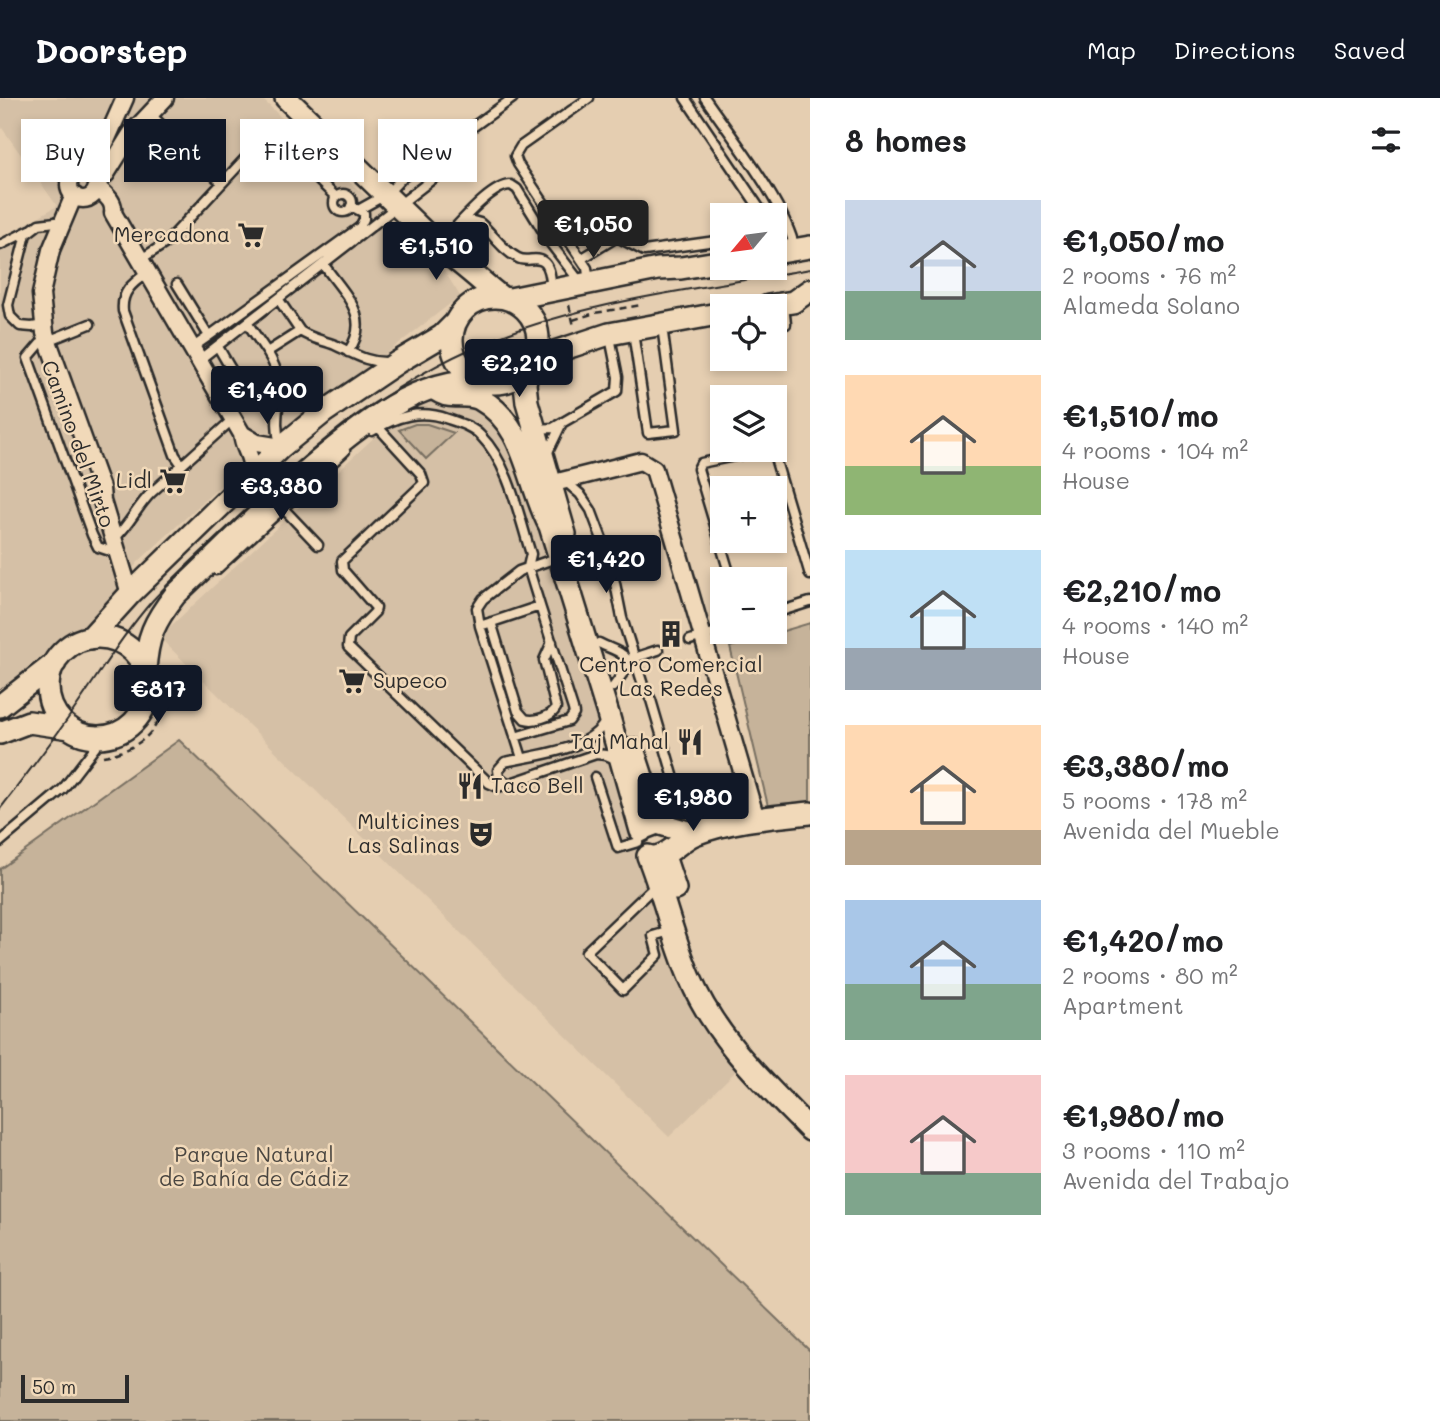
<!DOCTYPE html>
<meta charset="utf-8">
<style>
body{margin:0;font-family:Mali,sans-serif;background:#f6f6f6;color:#202124;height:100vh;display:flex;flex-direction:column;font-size:26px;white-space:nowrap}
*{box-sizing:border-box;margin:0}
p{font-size:23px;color:#757577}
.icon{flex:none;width:38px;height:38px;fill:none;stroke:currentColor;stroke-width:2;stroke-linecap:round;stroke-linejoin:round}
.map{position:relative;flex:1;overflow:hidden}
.sheet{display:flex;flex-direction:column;background:#fff;width:630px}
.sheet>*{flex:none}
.banner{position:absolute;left:21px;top:21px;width:665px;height:63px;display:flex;gap:14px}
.needle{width:46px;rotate:241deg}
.controls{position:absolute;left:710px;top:105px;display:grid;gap:14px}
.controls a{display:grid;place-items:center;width:77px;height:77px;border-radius:0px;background:#fff;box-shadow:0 4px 10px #0003;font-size:35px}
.scale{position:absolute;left:21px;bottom:18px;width:108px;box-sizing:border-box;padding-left:7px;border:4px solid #2b2b2b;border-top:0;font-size:19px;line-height:24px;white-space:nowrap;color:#2b2b2b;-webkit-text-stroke:5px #f1d9b9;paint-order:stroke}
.price{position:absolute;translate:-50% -60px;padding:0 16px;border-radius:7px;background:#111827;color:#fff;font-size:23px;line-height:46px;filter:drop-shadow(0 2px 4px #0008)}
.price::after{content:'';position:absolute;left:50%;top:42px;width:21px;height:16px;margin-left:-10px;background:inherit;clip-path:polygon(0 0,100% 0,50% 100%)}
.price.selected{background:#222;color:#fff}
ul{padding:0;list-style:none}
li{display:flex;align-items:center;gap:21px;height:175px;padding:0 35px}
li span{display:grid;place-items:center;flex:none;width:196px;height:140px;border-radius:0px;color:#555}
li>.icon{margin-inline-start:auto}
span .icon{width:84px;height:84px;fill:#fffc;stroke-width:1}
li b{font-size:30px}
h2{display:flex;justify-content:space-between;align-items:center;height:84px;padding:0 35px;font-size:30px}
.tag{padding:0 24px;border-radius:0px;background:#fff;box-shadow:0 4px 10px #0003;font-size:24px;line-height:63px}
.tag.selected{background:#111827;color:#fff}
header{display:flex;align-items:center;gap:42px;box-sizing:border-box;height:98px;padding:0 35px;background:#111827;color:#fff}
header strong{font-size:33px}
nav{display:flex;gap:38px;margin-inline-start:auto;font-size:24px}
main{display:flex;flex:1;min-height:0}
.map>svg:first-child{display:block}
.built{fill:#d5c0a6}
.green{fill:#c6b39a;stroke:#786f62;stroke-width:2}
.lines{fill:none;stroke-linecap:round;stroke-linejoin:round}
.lane-casing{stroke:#2b2b2b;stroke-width:13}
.street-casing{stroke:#2b2b2b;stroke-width:21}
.secondary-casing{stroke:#2b2b2b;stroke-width:26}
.path{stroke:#2b2b2b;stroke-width:2.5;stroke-dasharray:7 5;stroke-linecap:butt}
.lane{stroke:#f1d9b9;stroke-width:8}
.street{stroke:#f1d9b9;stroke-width:16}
.secondary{stroke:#f1d9b9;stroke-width:21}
.tram{stroke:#2b2b2b;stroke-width:2}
.labels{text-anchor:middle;stroke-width:5;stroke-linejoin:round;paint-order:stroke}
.poi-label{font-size:21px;fill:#2b2b2b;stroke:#f1d9b9;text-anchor:end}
.street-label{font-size:21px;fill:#2b2b2b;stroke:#f1d9b9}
.park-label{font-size:21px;fill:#4a4641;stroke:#f1d9b9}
</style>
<header>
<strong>Doorstep</strong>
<nav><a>Map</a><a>Directions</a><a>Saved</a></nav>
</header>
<main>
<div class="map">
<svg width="810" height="1323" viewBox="0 0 810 1323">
<rect width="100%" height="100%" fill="#e5ceb1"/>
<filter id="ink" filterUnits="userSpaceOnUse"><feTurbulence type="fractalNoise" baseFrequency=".0143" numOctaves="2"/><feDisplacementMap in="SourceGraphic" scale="14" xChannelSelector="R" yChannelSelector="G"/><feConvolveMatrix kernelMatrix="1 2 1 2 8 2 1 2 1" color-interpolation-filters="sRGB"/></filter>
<g filter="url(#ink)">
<path class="built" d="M0,0h261l88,84 81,66 30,48 -216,168 -106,98 -39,51 -99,80v-454l57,-33 -57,-81z
M454,301l33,11 28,36 163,524 60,99 -69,68 -510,-500 249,-231 18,-5z"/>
<path class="green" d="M415,326h12l27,9 -28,26 -27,-29z
M810,525v179l-42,4 -38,-159z
M179,642l631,611v70h-810v-552z"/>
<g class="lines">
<defs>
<path id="lane" d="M589,0l-68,48 -6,10 3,8 69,104 2,14
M685,0l79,117
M705,0c28,41 80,105 90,151
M150,16l72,69
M334 105a9 9 0 1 1 18 0a9 9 0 1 1-18 0Z
M360,111l27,-15 15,-16 111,-80
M461,126l12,-3 7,2c13,11 22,27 38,35 9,5 19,-3 27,5 6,6 6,20 7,28
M775,134l9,19
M0,147l30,-15
M438,147c17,-15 51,-60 73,-60l6,4 34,55 29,38
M141,161l25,-16 103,-110 67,64
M581,161l36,-22 27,14 79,-11
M324,167c20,29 49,52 24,87
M148,174c-15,11 -27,19 -25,39l52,144 7,10
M177,186l32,52 -17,12
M279,202l21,31
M784,208l2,18
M90,226l-50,20 -12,14 64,177 6,12 18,6
M248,226l19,28
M44,227l-12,2 -12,-1 -10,-10 -2,-11 18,-71 13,-10 25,-3
M633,234l15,101 28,-3 -14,-104
M209,238l151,-109 4,-8v-6l-13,-7
M218,249c14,22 30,66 62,41
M199,262l249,-193
M378,329l43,47 3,9 -82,78 1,9 33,38 -1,4 -26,26 -1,9 141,136 9,4 10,-3
M537,331l16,-1 64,-37 1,-14 -8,-40
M372,333c25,-15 48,-22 76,-12 12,4 25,8 33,17 28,28 38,81 50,118l-3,13 12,39
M280,346c-10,-35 11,-55 -13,-92l33,-21c12,8 22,9 35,14 18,8 32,18 53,17
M547,356l14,-29
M565,383l15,13 11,16 20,53 11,55 21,67 8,15 27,92 -2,11
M281,408l37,39
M115,440c15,-14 22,-31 36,-45l82,-74
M216,472l129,-119
M731,481l-33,-110 3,-6 63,-13 7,2 4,6 35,117
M775,515l35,-11
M491,524l27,89 7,8c10,3 26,-2 31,-11l-12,-48 8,-18
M480,528l60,-20 33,103 1,5 -5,7 -54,16
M690,542l33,-10
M599,545c11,6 21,7 29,17
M631,561l27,-9
M613,589l13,-18 2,-9
M606,622c-15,31 -72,35 -101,42l-7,8 1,7 9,7 88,-30 10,1 12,5
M522,660l-42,-132 -3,-18 6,-9 36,-28 40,-14
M595,679l23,71 20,-6
M0,744l63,-53 40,-52
M655,788l-69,66 37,38 35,-35 -5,-19 17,-5"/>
<path id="street" d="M69 87a14 14 0 1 1 28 0a14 14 0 1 1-28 0Z
M75,75l21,-16 9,-14 20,-45
M97,84l9,-8 25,-40 34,-36
M97,89c8,8 18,14 16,26l129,221c2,19 11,18 9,43
M74,97l-23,55 -10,44 4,39 56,155 1,13 28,93
M242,336l15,9 24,4
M550,386l91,-23 13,8 102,350"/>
<path id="secondary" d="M286,0l163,158c7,2 42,34 52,41
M775,155l35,-6
M452 242a43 43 0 1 1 86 0a43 43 0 1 1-86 0Z
M510,201l148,-30 23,-1 42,-7
M768,208l25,-4 17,-12
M533,261l76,-25 114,-21
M528,269l-3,17 2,18 38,132
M432,290c5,2 10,6 15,7 12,2 22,-1 33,4 47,26 47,85 70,127l58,188 33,117
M48 589a50 50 0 1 1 100 0a50 50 0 1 1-100 0Z
M90,540l40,-44 151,-147 43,-35 74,-50 44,-26 12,-12
M145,573c2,-34 9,-49 30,-76 46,-43 89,-88 137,-129 49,-41 101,-86 169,-86
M0,608l55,-43
M0,635l29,-11 41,6
M633,651l24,74
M644,730l13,-5 38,11
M648,758c16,40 25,83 42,122 26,61 75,106 120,152
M664,758l11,33
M653,759c14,1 27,-17 42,-23 36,-14 77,-17 115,-21"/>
</defs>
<use href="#lane" class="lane-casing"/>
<use href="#street" class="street-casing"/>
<use href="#secondary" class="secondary-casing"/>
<path class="path" d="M569,207l5,21
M573,222l22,-7 46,-8
M103,658c45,-7 68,-37 60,-81"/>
<use href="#lane" class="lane"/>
<use href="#street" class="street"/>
<use href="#secondary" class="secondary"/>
<path class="tram" d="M0,711c26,-34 52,-67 76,-102 25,-36 48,-74 77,-107 25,-28 53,-52 80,-78 82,-78 168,-150 277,-189 96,-35 200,-46 300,-64"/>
</g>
</g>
<defs>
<symbol id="supermarket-bare" viewBox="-9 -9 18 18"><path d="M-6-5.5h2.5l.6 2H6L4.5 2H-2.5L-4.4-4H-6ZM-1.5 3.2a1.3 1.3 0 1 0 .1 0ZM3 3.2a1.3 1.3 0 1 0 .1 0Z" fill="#2b2b2b" stroke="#f1d9b9" stroke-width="2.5" paint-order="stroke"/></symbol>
<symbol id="building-bare" viewBox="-9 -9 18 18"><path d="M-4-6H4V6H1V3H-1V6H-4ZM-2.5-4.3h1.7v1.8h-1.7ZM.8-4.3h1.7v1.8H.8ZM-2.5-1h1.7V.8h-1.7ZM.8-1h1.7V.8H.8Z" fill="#2b2b2b" stroke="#f1d9b9" stroke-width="2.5" paint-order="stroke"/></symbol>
<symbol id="restaurant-bare" viewBox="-9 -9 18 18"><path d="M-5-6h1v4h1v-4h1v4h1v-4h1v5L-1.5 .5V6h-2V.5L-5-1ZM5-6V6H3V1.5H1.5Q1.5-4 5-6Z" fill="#2b2b2b" stroke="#f1d9b9" stroke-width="2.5" paint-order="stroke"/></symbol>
<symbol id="theatre-bare" viewBox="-9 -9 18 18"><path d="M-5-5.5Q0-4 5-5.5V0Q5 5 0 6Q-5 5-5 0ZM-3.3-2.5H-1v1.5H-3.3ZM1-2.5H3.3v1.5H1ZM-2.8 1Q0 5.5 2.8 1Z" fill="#2b2b2b" stroke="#f1d9b9" stroke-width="2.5" paint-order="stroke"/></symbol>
</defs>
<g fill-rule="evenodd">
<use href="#supermarket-bare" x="232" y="118" width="38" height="38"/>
<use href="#supermarket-bare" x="154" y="364" width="38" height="38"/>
<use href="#building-bare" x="652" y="517" width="38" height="38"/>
<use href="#supermarket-bare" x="333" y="564" width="38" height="38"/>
<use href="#restaurant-bare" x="671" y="625" width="38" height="38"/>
<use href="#restaurant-bare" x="451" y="669" width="38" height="38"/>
<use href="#theatre-bare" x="462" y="717" width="38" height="38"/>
</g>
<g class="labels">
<g class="poi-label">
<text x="230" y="144">Mercadona</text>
<text x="152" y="390">Lidl</text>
<text x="671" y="574" text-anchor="middle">Centro Comercial<tspan x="671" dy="24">Las Redes</tspan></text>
<text x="373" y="590" text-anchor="start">Supeco</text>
<text x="669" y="651">Taj Mahal</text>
<text x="491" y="695" text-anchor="start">Taco Bell</text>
<text x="460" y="731">Multicines<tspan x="460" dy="24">Las Salinas</tspan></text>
</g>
<g class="street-label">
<text transform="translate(78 346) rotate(70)" y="7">Camino del Mirto</text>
</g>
<g class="park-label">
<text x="254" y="1064">Parque Natural<tspan x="254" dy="24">de Bahía de Cádiz</tspan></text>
</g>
</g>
</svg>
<div class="controls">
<a><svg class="needle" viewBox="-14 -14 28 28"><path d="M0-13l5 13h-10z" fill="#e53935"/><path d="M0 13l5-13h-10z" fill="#757577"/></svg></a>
<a><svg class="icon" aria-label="locate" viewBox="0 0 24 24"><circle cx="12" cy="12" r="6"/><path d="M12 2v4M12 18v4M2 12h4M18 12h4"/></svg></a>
<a><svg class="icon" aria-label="layers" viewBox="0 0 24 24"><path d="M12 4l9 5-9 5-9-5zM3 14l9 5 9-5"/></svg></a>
<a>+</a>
<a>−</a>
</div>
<div class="scale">50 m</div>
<b class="price selected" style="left:593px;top:162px">€1,050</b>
<b class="price" style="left:436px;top:184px">€1,510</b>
<b class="price" style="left:519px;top:301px">€2,210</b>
<b class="price" style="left:267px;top:328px">€1,400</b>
<b class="price" style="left:281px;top:424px">€3,380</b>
<b class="price" style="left:606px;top:497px">€1,420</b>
<b class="price" style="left:158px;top:627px">€817</b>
<b class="price" style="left:693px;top:735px">€1,980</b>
<div class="banner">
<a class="tag">Buy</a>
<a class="tag selected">Rent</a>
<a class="tag">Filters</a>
<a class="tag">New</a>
</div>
</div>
<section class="sheet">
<h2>8 homes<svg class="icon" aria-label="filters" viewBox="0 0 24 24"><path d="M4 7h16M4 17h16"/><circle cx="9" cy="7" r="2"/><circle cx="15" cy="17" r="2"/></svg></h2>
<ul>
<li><span style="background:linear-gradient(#c9d6e8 65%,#7fa58c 0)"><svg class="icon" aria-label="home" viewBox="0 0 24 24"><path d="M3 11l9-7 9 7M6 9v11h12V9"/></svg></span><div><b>€1,050/mo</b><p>2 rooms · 76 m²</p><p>Alameda Solano</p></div></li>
<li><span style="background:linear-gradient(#ffd9b3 65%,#8fb573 0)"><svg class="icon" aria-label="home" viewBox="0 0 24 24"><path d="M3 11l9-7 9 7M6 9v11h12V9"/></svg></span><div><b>€1,510/mo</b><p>4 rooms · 104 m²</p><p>House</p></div></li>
<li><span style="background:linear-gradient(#bfe0f5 70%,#9aa5b1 0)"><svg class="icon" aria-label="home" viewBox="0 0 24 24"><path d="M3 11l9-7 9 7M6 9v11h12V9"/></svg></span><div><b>€2,210/mo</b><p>4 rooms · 140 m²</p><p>House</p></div></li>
<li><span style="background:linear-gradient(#ffd9b3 75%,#b9a48a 0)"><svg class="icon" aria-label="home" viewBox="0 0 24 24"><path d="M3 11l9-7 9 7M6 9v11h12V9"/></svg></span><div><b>€3,380/mo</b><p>5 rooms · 178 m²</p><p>Avenida del Mueble</p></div></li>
<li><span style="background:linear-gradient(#a9c7e8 60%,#7fa58c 0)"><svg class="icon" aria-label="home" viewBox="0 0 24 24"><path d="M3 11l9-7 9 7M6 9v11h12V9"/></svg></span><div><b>€1,420/mo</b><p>2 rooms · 80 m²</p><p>Apartment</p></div></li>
<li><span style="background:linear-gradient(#f6c9c9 70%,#7fa58c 0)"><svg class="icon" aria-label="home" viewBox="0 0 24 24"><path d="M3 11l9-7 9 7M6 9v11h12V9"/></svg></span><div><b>€1,980/mo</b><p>3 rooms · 110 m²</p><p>Avenida del Trabajo</p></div></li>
</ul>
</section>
</main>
